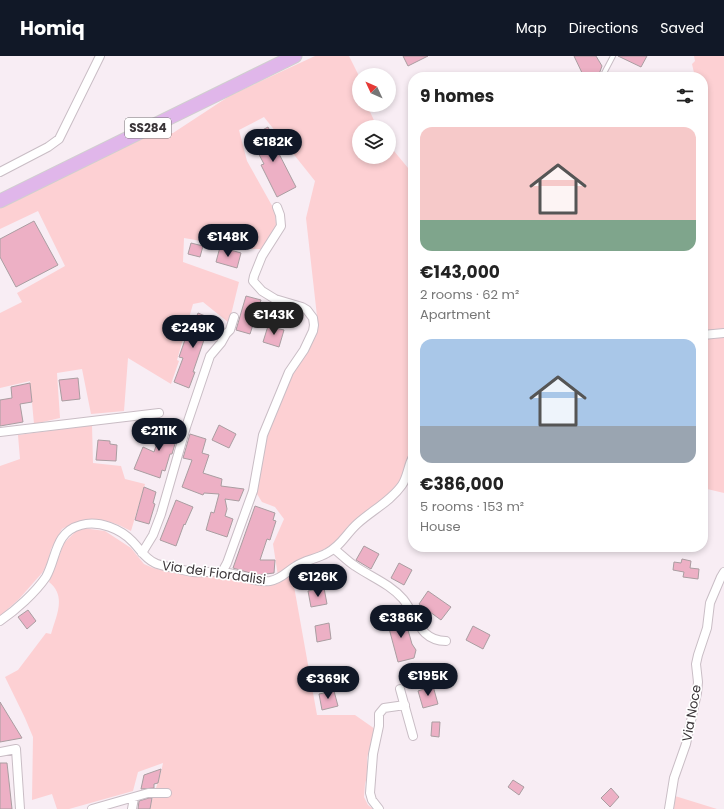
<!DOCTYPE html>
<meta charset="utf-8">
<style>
body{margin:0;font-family:Poppins,sans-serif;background:#f2f2f2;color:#222;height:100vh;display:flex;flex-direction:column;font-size:15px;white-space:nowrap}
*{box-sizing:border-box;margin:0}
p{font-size:13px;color:#767676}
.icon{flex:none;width:22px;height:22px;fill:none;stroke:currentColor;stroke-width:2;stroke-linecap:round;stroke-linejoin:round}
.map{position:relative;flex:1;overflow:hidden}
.details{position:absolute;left:408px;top:16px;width:300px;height:480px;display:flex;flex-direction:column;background:#fff;border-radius:16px;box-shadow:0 2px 6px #0003}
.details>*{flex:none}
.needle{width:26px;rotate:314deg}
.controls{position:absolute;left:352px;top:12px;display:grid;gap:8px}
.controls a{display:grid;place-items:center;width:44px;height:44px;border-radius:50%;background:#fff;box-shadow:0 2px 6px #0003;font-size:20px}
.price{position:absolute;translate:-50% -34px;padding:0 9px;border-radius:14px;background:#111827;color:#fff;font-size:13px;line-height:26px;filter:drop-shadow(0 1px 2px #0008)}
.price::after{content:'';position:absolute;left:50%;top:24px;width:12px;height:9px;margin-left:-6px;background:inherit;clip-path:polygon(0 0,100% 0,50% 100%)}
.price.selected{background:#222;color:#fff}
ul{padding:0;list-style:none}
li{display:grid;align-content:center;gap:8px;height:212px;padding:0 12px}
li span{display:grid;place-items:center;height:124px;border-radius:12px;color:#555}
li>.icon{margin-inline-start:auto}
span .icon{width:72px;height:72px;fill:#fffc;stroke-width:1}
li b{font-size:17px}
h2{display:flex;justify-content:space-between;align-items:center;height:48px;padding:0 12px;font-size:17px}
header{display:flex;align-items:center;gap:24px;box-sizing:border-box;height:56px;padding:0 20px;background:#111827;color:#fff}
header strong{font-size:19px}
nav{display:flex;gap:22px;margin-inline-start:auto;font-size:14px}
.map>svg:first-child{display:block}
.green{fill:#fdd0d3}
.building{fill:#edb0c5;stroke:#aa9da1}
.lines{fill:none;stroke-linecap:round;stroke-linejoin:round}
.service-casing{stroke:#c9bdc5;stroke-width:6}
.minor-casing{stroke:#c9bdc5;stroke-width:10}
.primary-casing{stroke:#d0cfcf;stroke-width:15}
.service{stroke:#fff;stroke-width:4}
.minor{stroke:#fff;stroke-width:8}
.primary{stroke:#e0b6ea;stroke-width:13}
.labels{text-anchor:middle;stroke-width:3.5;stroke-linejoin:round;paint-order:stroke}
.shield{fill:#fff;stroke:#757274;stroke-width:1}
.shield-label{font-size:12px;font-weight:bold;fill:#3a3538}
.street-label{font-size:13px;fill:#3a3538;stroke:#fff}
</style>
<header>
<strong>Homiq</strong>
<nav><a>Map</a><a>Directions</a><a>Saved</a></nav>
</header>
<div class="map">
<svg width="724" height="753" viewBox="0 0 724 753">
<rect width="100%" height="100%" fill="#f8edf4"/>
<path class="green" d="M315,0h34l10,20v29h8l10,22h-18v30h30v-12l24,29v277l-4,6 -7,22 -6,10 -66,57 -19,10 -11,3 -22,17 -5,-32 11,-25 -9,-12 -13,-5 -5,-8 9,-61 30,-66 10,-15 12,-27 -12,-107 9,-37 -51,-64 -25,13 8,31 28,50 1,14 -5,11 -10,13h-14l-63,-11 -1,24 56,20 -10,41 -26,-21 -10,2 -16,56 2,1 -8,23 -43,-26 -4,53 -33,3 -9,-45 -25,4 3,45 -26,6 -4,-43 -30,7v-75l22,-11 -5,-9 48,-27 -27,-55 -38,18v-22l147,-71 26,-3 58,-38z
M694,0h30v274l-21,2v-255h-8l-3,-13 3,-3z
M724,280v157l-21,-5v-150z
M92,369l1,38 28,3 4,13 20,5 -14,47c-26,-14 -43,-16 -69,-2l-11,20 -4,16 -5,8 -23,26 -19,17v-150l20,-7 -2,-24z
M83,472l22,3 26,17 13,16 9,4 40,9h24l13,1 22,6 20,1 7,-2 13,-8 25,140h38l20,14 -8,29 1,15 -3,11 -1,13 4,8 5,4h-223c3,-15 10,-30 13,-46l-25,9 -5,19 -64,18h-12l-5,-15 -20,6 1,-63 -8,-19 -20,-41 13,-7 28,-37 5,1c5,-18 16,-38 -2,-52l15,-39 12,-12z
M675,740l42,13h-43z"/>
<path class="building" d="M403,0h25l-20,10z
M574,0h22l6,10 -4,11h-8l-2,-2 -4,2z
M618,0h29l-6,11z
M268,71l9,18 -2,1 21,41 -19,10 -16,-32 3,-1 -11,-21 5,-3 -3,-6z
M34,165l24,44 -42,22 -16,-30v-18z
M191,187l12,3 -3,11 -12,-3z
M220,191l21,6 -4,15 -21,-6z
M246,240l15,4 -11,34 -14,-4z
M198,257l17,7 -7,15 -2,-1 -13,38h2l-6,16 -15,-6 9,-24 -4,-1 7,-20h2z
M268,270l16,4 -5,17 -16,-5z
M78,322l2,21 -18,2 -3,-21z
M30,327l2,19 -12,2 3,18 -23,4v-26l12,-2 -1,-11z
M164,366l15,4 -1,4h1l-7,24h-2l-5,17 -3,-1 -2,8 -26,-9 9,-22 11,5z
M219,369l17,9 -7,14 -17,-8z
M190,378l16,5 -4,14 7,2 -6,18 19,6 -1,7 23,3 -5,12 -14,-2 2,10 -2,7 8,3 -6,18 -21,-7 5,-18 3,1 5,-19 -15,-1 -1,2 -21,-8 10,-27 -9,-2z
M98,384l12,1v3l7,1 -1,16 -20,-1z
M144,431l12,5 -3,11 2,1 -6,20 -14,-4z
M176,444l17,7 -8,18 -1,-1 -8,22 -16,-6z
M255,450l20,7 -2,7 3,1 -6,19 -3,-1 -7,21h15l-1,13 -17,2 -24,-7z
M364,490l15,8 -8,15 -15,-9z
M682,503l9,2 -1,7 9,1 -1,10 -15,-2 1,-5 -11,-2 1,-8 7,1z
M399,507l13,7 -8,15 -13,-7z
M324,532l3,16 -16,3 -3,-16z
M428,535l23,16 -10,13 -22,-16z
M28,554l8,11 -9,8 -9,-12z
M399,557l3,12 4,-2 6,21 4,6 -2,8 -16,4 -12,-45z
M329,567l2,16 -14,3 -2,-16z
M473,570l17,9 -7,14 -17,-9z
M433,630l5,18 -15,4 -5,-17z
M334,635l4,15 -16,4 -3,-16z
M0,646l22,36 -22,4z
M432,666h8l-1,15 -8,-1z
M0,707h7l5,46h-12z
M161,713l-3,14 -4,1v4l-13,1 3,-14z
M513,724l11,7 -5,8 -11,-8z
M611,732l8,9 -9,10 -9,-9z
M149,742h3l-2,11h-12l1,-8z"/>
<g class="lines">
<defs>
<path id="service" d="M602,21l11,-21"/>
<path id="minor" d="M0,116l48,-25 11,-8 41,-83
M703,279l21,-2
M0,376l159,-19
M334,493c7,5 13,12 21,17 16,11 35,18 48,33 14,17 16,42 43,42
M142,497l11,-18 8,-21 25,-87 24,-71 11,-13 5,-9 4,-4 4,-13
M222,516l5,-9 26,-72 10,-56 26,-63 15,-22 9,-19 1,-6 -1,-7 -6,-8 -5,-3 -27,-8 -13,-8 -9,-10 1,-5 8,-20 19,-30 -1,-11 -3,-8
M0,565c16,-11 35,-28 46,-44 11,-19 8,-45 35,-52 18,-5 40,4 52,17 7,7 12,17 22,21 4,2 10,3 14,4 8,1 16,4 24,5 9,1 18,-1 27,0 18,0 32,11 50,9 12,-2 17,-10 26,-15 9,-6 21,-7 31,-13 14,-7 19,-19 30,-29 14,-13 34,-23 45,-39 6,-9 6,-20 11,-28
M400,633l13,47
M0,696l16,-3 4,60
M92,753l56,-16h19
M132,753l2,-11
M379,753l-7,-9 -2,-7 3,-39 6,-28v-12l5,-6 21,-3
M669,753l5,-31 12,-34 11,-51 1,-11 -2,-18 2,-9 9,-27 3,-25 11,-26 3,-5"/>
<path id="primary" d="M0,145l295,-145"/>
</defs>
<use href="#service" class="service-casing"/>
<use href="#minor" class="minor-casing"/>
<use href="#primary" class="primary-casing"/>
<use href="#service" class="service"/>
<use href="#minor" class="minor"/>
<use href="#primary" class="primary"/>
</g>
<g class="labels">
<rect class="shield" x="125" y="62" width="46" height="20" rx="3"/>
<g class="shield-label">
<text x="148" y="76">SS284</text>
</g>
<g class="street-label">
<text transform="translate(214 516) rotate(8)" y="5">Via dei Fiordalisi</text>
<text transform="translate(691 657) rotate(-80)" y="5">Via Noce</text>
</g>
</g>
</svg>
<div class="controls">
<a><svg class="needle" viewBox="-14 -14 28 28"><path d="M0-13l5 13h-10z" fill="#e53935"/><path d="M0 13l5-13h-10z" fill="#767676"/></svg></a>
<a><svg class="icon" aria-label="layers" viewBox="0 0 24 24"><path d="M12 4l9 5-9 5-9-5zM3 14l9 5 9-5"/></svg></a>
</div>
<b class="price" style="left:273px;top:107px">€182K</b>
<b class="price" style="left:228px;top:202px">€148K</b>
<b class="price selected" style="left:274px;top:280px">€143K</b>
<b class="price" style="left:193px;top:293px">€249K</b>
<b class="price" style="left:159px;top:396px">€211K</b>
<b class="price" style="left:318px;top:542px">€126K</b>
<b class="price" style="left:401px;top:583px">€386K</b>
<b class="price" style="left:428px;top:641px">€195K</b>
<b class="price" style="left:328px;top:644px">€369K</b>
<section class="details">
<h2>9 homes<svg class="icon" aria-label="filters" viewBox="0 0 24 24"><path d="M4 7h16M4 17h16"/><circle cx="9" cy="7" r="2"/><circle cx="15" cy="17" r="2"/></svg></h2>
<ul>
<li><span style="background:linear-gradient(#f6c9c9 75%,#7fa58c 0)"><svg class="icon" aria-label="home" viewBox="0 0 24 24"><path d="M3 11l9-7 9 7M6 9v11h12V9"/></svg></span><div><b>€143,000</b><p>2 rooms · 62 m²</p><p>Apartment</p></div></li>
<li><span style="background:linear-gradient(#a9c7e8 70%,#9aa5b1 0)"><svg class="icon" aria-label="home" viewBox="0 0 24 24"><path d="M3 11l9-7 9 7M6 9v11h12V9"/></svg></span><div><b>€386,000</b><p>5 rooms · 153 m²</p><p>House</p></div></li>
</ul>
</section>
</div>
